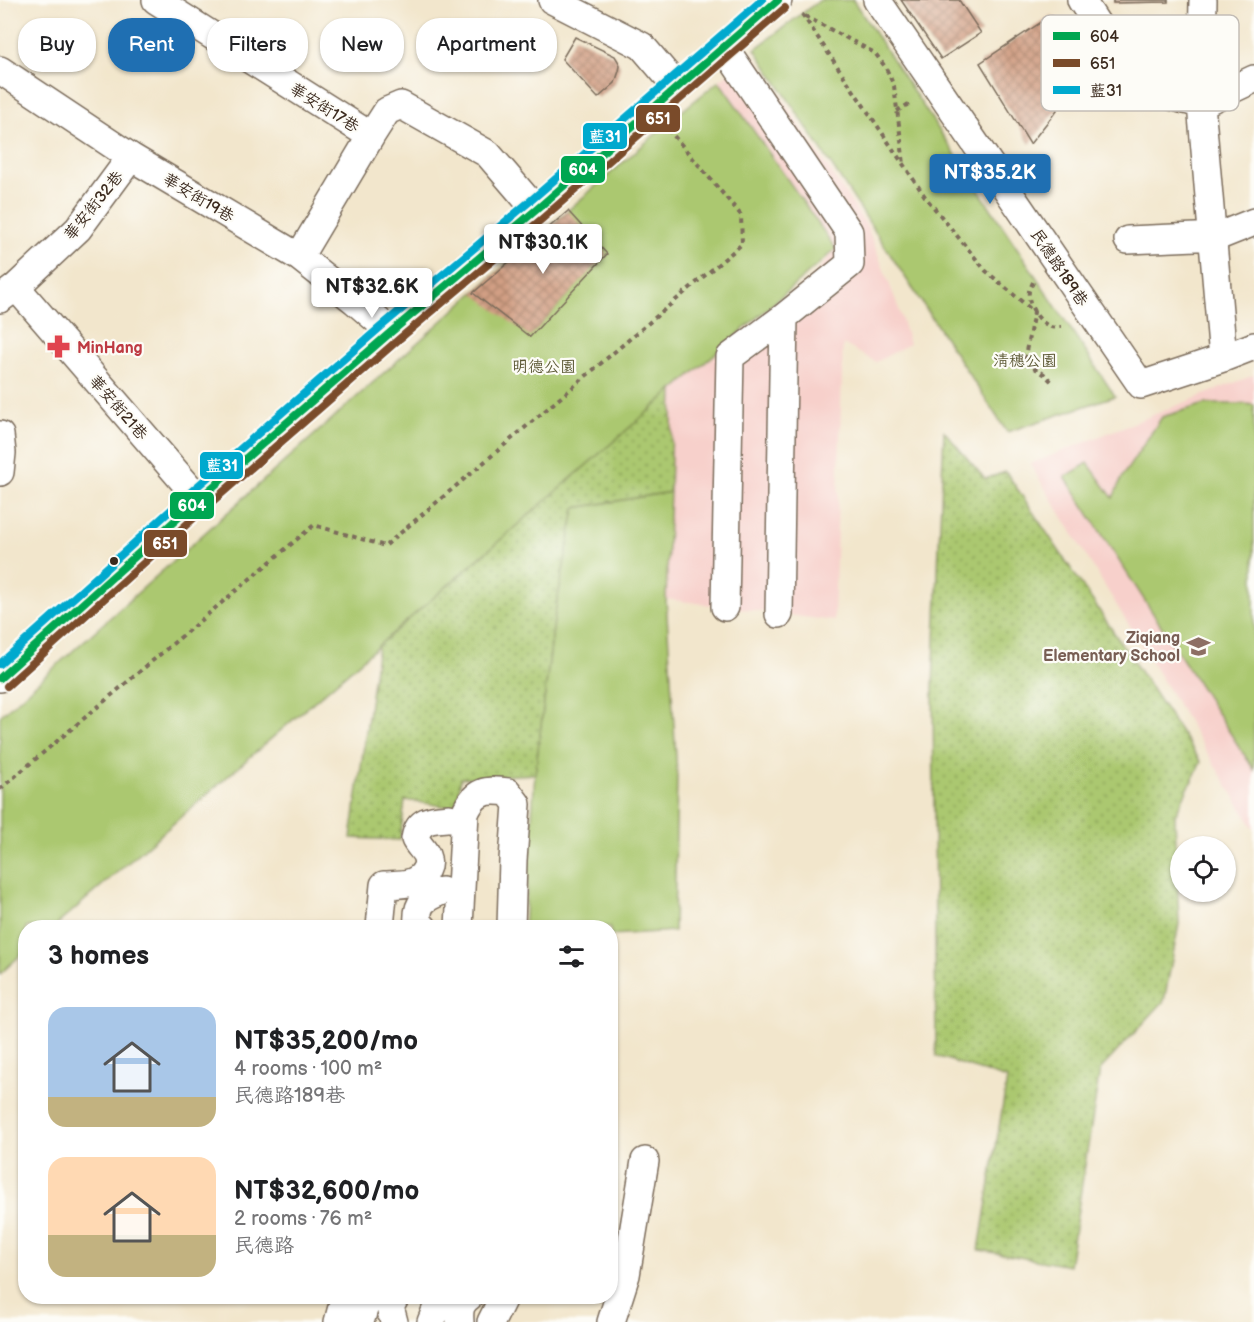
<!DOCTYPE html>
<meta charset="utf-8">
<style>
body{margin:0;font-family:"Balsamiq Sans","LXGW WenKai TC",sans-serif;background:#f2f2f2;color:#202124;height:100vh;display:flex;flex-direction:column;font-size:22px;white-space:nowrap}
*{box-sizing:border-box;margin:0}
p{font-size:20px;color:#757577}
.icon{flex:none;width:33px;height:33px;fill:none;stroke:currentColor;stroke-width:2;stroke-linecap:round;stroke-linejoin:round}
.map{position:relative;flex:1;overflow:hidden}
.panel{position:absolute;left:18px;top:920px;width:600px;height:384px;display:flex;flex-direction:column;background:#fff;border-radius:24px;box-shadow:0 2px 4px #0004}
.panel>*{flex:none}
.hud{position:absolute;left:18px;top:18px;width:600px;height:54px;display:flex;gap:12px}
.buttons{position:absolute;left:1170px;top:836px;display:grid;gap:12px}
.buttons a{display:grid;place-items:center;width:66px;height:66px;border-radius:50%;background:#fff;box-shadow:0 2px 4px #0004;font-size:30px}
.price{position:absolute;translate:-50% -51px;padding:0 14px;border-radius:6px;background:#fff;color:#222;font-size:20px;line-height:39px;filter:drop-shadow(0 2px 3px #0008)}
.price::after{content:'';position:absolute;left:50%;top:36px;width:18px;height:14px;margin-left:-9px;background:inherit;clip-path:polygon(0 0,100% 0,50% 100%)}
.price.current{background:#1f6fb2;color:#fff}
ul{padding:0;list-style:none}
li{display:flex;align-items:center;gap:18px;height:150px;padding:0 30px}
li span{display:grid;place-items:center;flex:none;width:168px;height:120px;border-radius:18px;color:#555}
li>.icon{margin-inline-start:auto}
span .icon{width:72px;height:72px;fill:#fffc;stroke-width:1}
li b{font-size:26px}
h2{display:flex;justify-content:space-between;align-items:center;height:72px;padding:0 30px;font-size:26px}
.pill{padding:0 21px;border-radius:24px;background:#fff;box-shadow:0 2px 4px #0004;font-size:21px;line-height:54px}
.pill.current{background:#1f6fb2;color:#fff}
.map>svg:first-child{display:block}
.built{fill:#f7d0cb}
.green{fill:#abc86f;stroke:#737946;stroke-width:1.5}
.garden{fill:url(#garden-dots);stroke:#737946;stroke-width:1.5}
.building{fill:url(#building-cross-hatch)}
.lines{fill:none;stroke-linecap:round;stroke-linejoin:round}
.minor-casing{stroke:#7b6c5b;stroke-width:30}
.path{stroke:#7b6c5b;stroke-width:4;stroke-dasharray:4.5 4.5;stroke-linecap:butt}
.minor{stroke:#fff;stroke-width:27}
.bus-1-casing{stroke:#fdfcf7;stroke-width:12}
.bus-2-casing{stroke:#fdfcf7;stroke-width:12}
.bus-3-casing{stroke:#fdfcf7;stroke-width:12}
.bus-1{stroke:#00a651;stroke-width:8}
.bus-2{stroke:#7a4b2a;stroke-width:8}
.bus-3{stroke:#00a9ce;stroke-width:8}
.bus-dot{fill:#3b2a1e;stroke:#fdfcf7;stroke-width:2}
.labels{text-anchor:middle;stroke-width:4.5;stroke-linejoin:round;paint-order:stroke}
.street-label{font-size:16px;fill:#3b2a1e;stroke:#fdfcf7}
.health-label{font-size:16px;font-weight:bold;fill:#be3a42;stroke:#fdfcf7;text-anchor:start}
.park-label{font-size:16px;fill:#5d5936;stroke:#fdfcf7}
.education-label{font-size:16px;font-weight:bold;fill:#785e54;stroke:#fdfcf7;text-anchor:end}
.key{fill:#fdfcf7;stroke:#c3bdb6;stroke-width:1.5}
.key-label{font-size:16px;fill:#3b2a1e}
.line-badge{stroke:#fdfcf7;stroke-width:2}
.badge-label{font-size:16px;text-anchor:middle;font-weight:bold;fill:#fff}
</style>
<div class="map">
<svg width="1254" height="1322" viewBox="0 0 1254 1322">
<defs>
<pattern id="garden-dots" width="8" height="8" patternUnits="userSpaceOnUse" patternTransform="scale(1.5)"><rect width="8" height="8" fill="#abc86f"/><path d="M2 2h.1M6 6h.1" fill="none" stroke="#8ca35b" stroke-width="1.8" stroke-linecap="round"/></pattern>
<pattern id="building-cross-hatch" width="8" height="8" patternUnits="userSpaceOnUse" patternTransform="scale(1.5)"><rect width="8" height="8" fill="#d19f84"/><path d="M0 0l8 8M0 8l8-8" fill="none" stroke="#ab826b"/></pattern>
</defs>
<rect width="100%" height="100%" fill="#fdfcf7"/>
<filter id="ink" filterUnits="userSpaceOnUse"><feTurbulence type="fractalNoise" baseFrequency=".0167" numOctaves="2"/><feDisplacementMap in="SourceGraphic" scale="12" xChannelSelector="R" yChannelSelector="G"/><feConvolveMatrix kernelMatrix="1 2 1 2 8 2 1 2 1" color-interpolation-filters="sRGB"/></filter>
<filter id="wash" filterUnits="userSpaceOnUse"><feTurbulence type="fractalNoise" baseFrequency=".008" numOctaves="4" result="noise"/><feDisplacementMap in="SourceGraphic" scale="24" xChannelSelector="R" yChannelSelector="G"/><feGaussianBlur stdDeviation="1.35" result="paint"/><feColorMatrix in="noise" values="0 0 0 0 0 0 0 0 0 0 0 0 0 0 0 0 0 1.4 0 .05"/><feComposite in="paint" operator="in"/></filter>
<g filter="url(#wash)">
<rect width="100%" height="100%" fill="#f2e6cc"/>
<path class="built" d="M752,53l115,173 31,80 11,38 -33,18 -33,-18 -9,277 -168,-22 7,-209 136,-110 27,-31 -117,-168z
M1254,375v454l-224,-365z"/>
<path class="green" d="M820,0h33l262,396 -108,36 -252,-383z
M719,81l117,168 -782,678h-28l-1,24 -25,23v-258l473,-423 209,-182z
M1205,404h39l10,1v365l-189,-293 23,-14 25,35 9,-21 40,-60z
M670,492l-4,107 11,175 -3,157 -63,4 -1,-8h-86l11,-153 20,-162 20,-104z"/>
<path class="garden" d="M673,390l-3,102 -95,16 -20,104 -20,162 -74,4 -5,30 -51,-8 -5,40 -49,-2 27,-192z
M944,431l41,48 21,-7 195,290 -26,53 4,109 -15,77 -64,69 -31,196 -90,-16 28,-171 -71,-23 -3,-369z"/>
<g id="blocks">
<path class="building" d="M901,0h58l22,33 -40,26z
M1113,0h55v2l-55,1z
M1052,15l35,57 -34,27 4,11 -27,34 -50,-81z
M575,37l40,19 3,5 2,5 -1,5 -4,12 -17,15 -36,-39z
M568,211l39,43 -77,83 -57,-44z"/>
</g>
</g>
<g filter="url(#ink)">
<use href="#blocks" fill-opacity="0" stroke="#7b6c5b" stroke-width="1.5"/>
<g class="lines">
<defs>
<path id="minor" d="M156,0l215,136 16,-25 14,-6 87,49 48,56
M552,0l90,46 35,41
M877,0l264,385 82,-27 31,-12
M1081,0c17,24 43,71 67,86 16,10 35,13 53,18
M1203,0l-2,104 22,254
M724,47l125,185 1,32 -66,53 -5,297
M0,70l131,87 168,100 56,44 36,31
M1201,104l53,-25
M1128,240l91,-4 35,-14
M299,257l72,-121
M16,287l183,212
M0,299l16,-12 62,-58 53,-72
M0,435l2,18 -2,19
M725,607l5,-250 54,-40
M0,678l199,-179 192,-167 145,-122 141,-123 101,-87
M380,927l4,-42c16,-1 35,1 42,-16 2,-4 2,-9 0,-14 -2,-5 -8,-10 -11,-16 3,-20 17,-20 34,-21
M423,927l-5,-4c-2,-21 7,-25 24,-32
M459,927l6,-114c10,-22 20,-24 43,-21l9,12 -4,56 -2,67
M338,1322l7,-26
M360,1322l8,-26
M394,1322l-4,-15 6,-11
M431,1322l6,-15 8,-11
M460,1322c-1,-13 0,-19 10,-26
M491,1322l13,-26
M611,1322l15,-47 19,-114"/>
</defs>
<use href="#minor" class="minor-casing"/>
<path class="path" d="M802,14l124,184 60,73 48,41 -10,49 20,13 9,9
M805,16l70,37 11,15 8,18 10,78
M897,111l15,-9
M1033,282c-1,3 -3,6 -4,9 -2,13 9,31 22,36 2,1 7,0 10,0
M0,789l314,-264 71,21 357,-302 -1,-29 -73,-86"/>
<use href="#minor" class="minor"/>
<defs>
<path id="bus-1" d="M0,678l199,-179 192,-167 145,-122 242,-210"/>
<path id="bus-2" d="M7,686l199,-179 192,-167 145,-122 242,-210"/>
<path id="bus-3" d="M0,664l192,-173 192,-167 145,-122 233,-202"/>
</defs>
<use href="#bus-1" class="bus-1-casing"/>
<use href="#bus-2" class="bus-2-casing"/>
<use href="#bus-3" class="bus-3-casing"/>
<use href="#bus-1" class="bus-1"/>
<use href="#bus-2" class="bus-2"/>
<use href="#bus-3" class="bus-3"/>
</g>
</g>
<defs>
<symbol id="pharmacy-bare" viewBox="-9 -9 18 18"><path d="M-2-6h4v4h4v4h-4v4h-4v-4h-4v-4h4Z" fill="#e0444e" stroke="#fdfcf7" stroke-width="2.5" paint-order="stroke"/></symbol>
<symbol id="school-bare" viewBox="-9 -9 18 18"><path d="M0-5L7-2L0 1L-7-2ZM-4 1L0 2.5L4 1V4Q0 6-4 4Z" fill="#8d6e63" stroke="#fdfcf7" stroke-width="2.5" paint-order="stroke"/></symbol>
</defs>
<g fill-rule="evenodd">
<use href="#pharmacy-bare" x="42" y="330" width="33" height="33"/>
<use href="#school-bare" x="1182" y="630" width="33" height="33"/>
</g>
<circle class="bus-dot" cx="114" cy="561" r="5"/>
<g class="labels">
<g class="street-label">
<text transform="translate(325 107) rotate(32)" y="6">華安街17巷</text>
<text transform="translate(199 197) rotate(31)" y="6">華安街19巷</text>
<text transform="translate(93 205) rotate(-51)" y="6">華安街32巷</text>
<text transform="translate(1060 267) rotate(56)" y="6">民德路189巷</text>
<text transform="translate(119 407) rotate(49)" y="6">華安街21巷</text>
</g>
<g class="health-label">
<text x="77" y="353">MinHang</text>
</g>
<g class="park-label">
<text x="1025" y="366">清穗公園</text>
<text x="544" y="372">明德公園</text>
</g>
<g class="education-label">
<text x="1180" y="643">Ziqiang<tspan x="1180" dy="18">Elementary School</tspan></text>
</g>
</g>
<rect x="1041" y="15" width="198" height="96" rx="9" class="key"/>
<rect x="1053" y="32" width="27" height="8" fill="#00a651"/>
<rect x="1053" y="59" width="27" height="8" fill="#7a4b2a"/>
<rect x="1053" y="86" width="27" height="8" fill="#00a9ce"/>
<g class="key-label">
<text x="1090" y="42">604</text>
<text x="1090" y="69">651</text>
<text x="1090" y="96">藍31</text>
</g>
<g class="line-badge">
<rect x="635" y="104" width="46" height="29" rx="6" fill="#7a4b2a"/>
<rect x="582" y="122" width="46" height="28" rx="6" fill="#00a9ce"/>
<rect x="560" y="155" width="46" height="29" rx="6" fill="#00a651"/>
<rect x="199" y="451" width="45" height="29" rx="6" fill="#00a9ce"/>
<rect x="169" y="491" width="46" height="29" rx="6" fill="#00a651"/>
<rect x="143" y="529" width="45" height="29" rx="6" fill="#7a4b2a"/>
</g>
<g class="badge-label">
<text x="658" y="124">651</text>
<text x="605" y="142">藍31</text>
<text x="583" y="175">604</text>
<text x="222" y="471">藍31</text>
<text x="192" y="511">604</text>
<text x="165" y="549">651</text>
</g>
</svg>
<div class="buttons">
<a><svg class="icon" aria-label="locate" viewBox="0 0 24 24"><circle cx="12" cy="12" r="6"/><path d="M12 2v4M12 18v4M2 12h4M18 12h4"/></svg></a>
</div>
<b class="price current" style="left:990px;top:205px">NT$35.2K</b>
<b class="price" style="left:543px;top:275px">NT$30.1K</b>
<b class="price" style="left:372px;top:319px">NT$32.6K</b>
<div class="hud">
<a class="pill">Buy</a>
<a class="pill current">Rent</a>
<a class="pill">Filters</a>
<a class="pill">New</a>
<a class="pill">Apartment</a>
</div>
<section class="panel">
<h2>3 homes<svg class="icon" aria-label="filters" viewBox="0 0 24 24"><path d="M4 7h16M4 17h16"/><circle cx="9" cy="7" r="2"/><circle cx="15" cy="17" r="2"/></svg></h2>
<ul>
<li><span style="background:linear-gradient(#a9c7e8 75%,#c2b280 0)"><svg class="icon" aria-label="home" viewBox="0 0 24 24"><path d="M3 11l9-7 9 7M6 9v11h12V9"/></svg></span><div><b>NT$35,200/mo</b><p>4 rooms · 100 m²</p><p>民德路189巷</p></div></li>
<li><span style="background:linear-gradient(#ffd9b3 65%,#c2b280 0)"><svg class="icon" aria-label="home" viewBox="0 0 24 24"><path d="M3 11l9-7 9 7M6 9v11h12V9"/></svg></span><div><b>NT$32,600/mo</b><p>2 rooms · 76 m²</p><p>民德路</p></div></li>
</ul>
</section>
</div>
